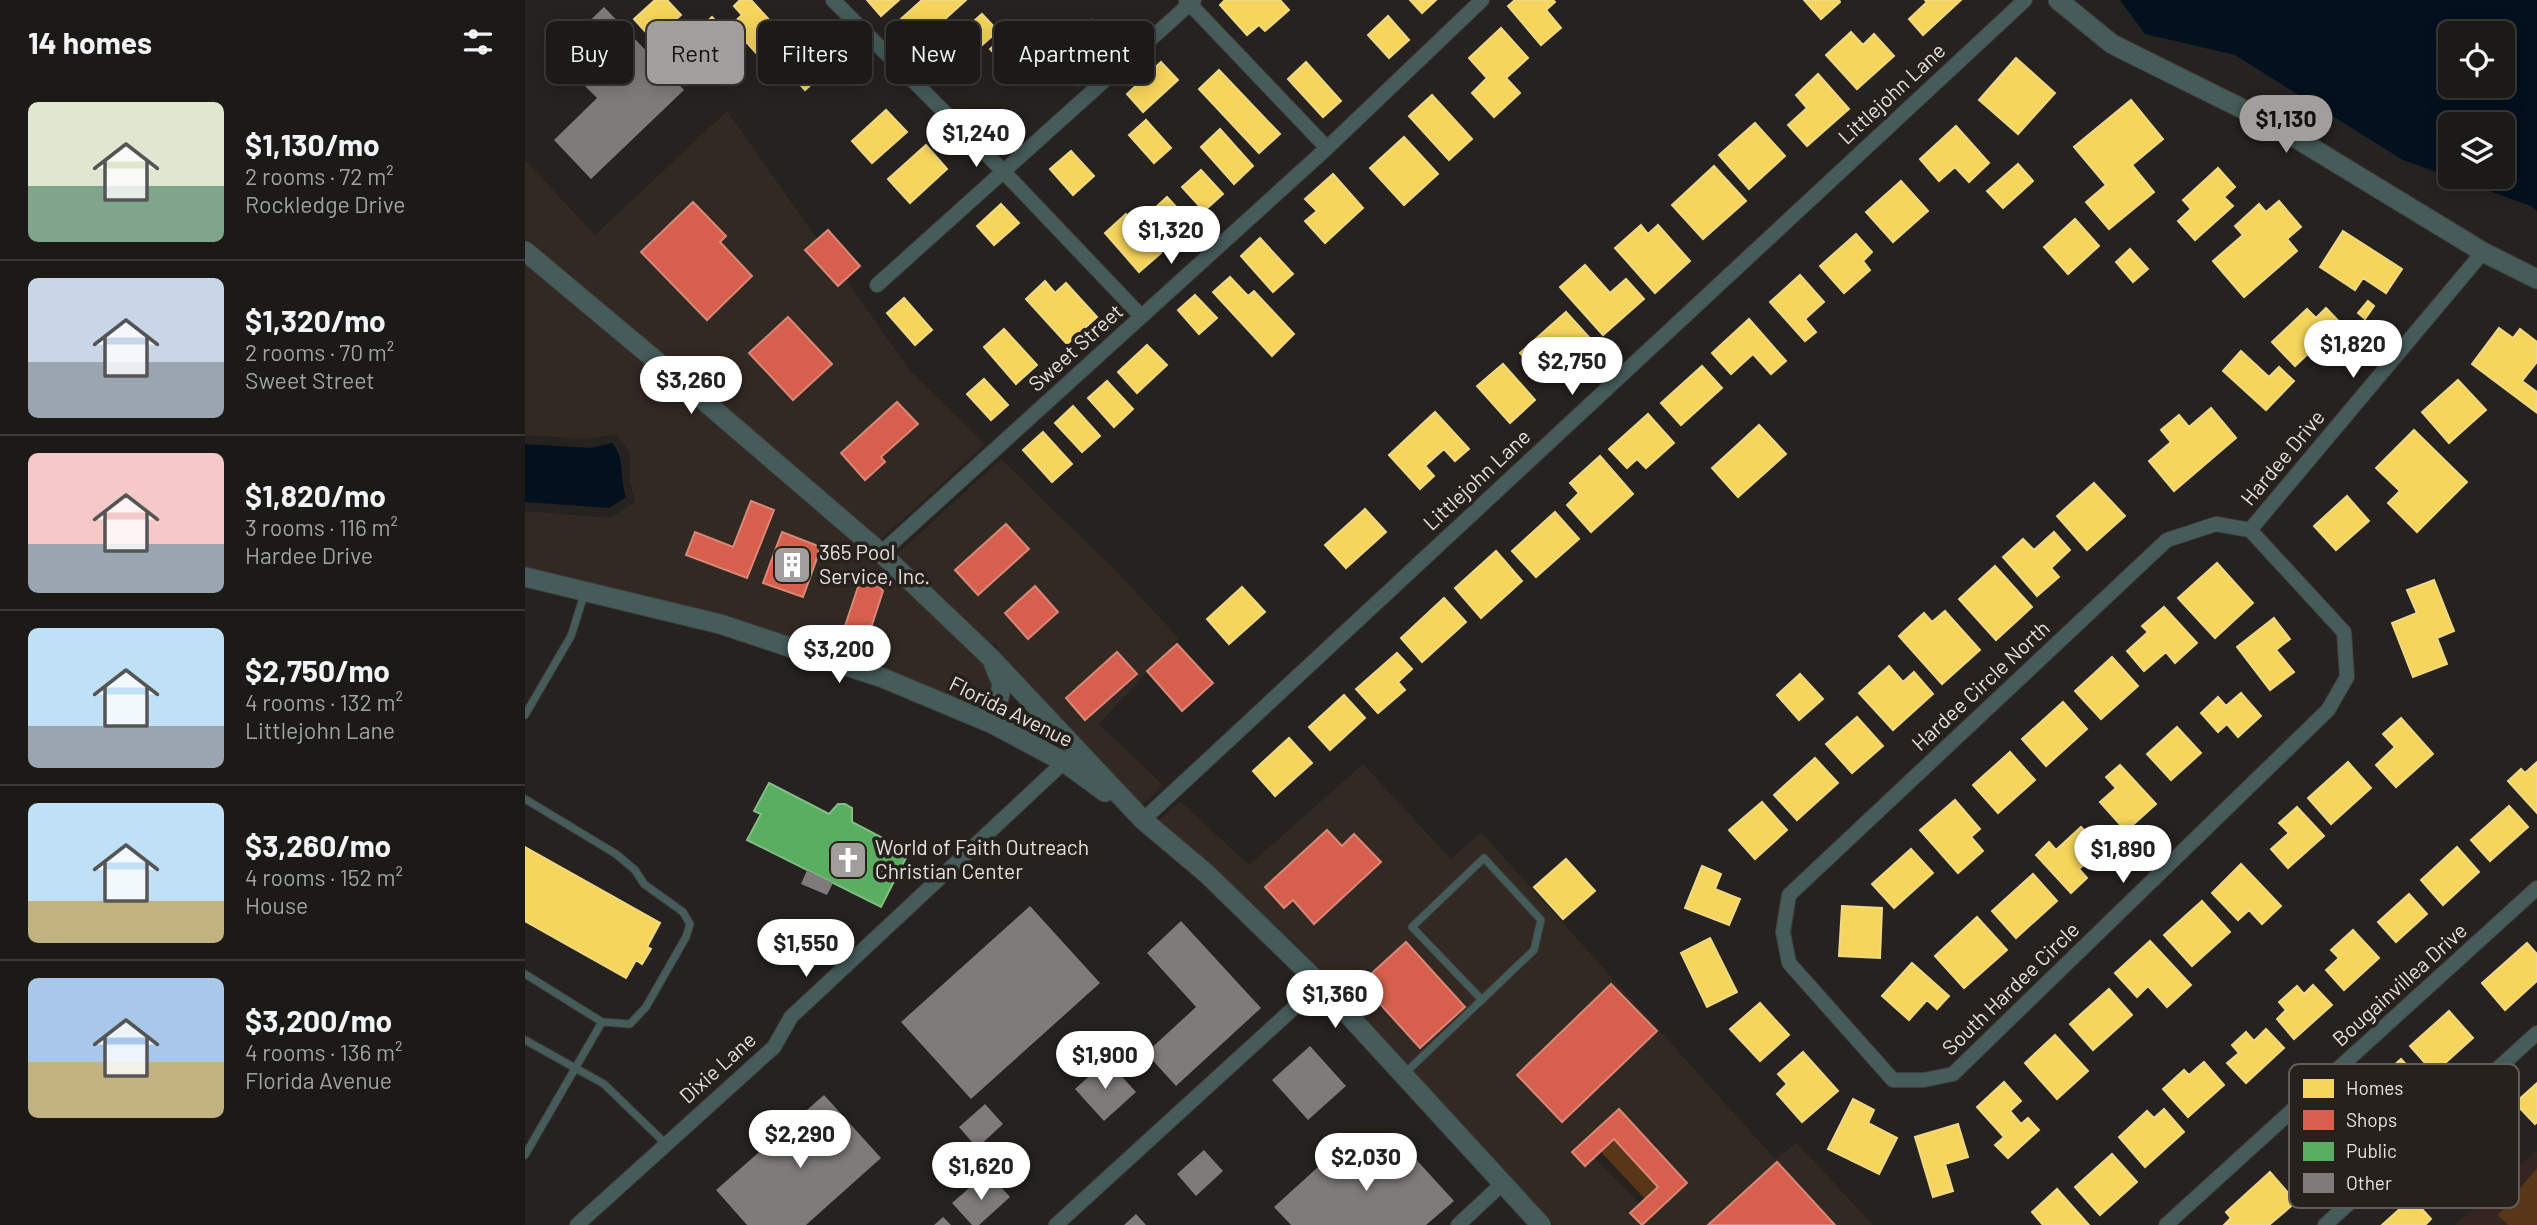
<!DOCTYPE html>
<meta charset="utf-8">
<style>
body{margin:0;font-family:Barlow,sans-serif;background:#252320;color:#f1f3f6;height:100vh;display:flex;flex-direction:column;font-size:26px;white-space:nowrap}
*{box-sizing:border-box;margin:0}
p{font-size:23px;color:#a0a1a1}
.icon{flex:none;width:38px;height:38px;fill:none;stroke:currentColor;stroke-width:2;stroke-linecap:round;stroke-linejoin:round}
.map{position:relative;flex:1;overflow:hidden}
.side{display:flex;flex-direction:column;background:#1c1a17;width:525px}
.side>*{flex:none}
.banner{position:absolute;left:21px;top:21px;width:665px;height:63px;display:flex;gap:14px}
.fabs{position:absolute;left:1913px;top:21px;display:grid;gap:14px}
.fabs a{display:grid;place-items:center;width:77px;height:77px;border-radius:10px;background:#1c1a17;box-shadow:0 4px 18px #0003,0 0 0 2px #3a3836;font-size:35px}
.price{position:absolute;translate:-50% -60px;padding:0 16px;border-radius:24px;background:#fff;color:#222;font-size:23px;line-height:46px;filter:drop-shadow(0 2px 4px #0008)}
.price::after{content:'';position:absolute;left:50%;top:42px;width:21px;height:16px;margin-left:-10px;background:inherit;clip-path:polygon(0 0,100% 0,50% 100%)}
.price.on{background:#a29e9b;color:#111}
ul{padding:0;list-style:none}
li{display:flex;align-items:center;gap:21px;height:175px;padding:0 28px}
li+li{border-top:2px solid #3a3836}
li span{display:grid;place-items:center;flex:none;width:196px;height:140px;border-radius:10px;color:#555}
li>.icon{margin-inline-start:auto}
span .icon{width:84px;height:84px;fill:#fffc;stroke-width:1}
li b{font-size:30px}
h2{display:flex;justify-content:space-between;align-items:center;height:84px;padding:0 28px;font-size:30px}
.pill{padding:0 24px;border-radius:10px;background:#1c1a17;box-shadow:0 4px 18px #0003,0 0 0 2px #3a3836;font-size:24px;line-height:63px}
.pill.on{background:#a29e9b;color:#111}
main{display:flex;flex:1;min-height:0}
.map>svg:first-child{display:block}
.built{fill:#332923;fill-rule:evenodd}
.education{fill:#352422}
.green{fill:#5a3619}
.water{fill:#03111e;fill-rule:evenodd}
.homes{fill:#f6d55c;stroke:#f1d983;stroke-width:2}
.shops{fill:#d6604d;stroke:#da8778;stroke-width:2}
.public{fill:#5aae61;stroke:#84bd86;stroke-width:2}
.building{fill:#7e7b7a}
.lines{fill:none;stroke-linecap:round;stroke-linejoin:round}
.service-casing{stroke:#3f3d3b;stroke-width:9}
.minor-casing{stroke:#3f3d3b;stroke-width:16}
.tertiary-casing{stroke:#3f3d3b;stroke-width:21}
.service{stroke:#455c5b;stroke-width:7}
.minor{stroke:#455c5b;stroke-width:14}
.tertiary{stroke:#455c5b;stroke-width:19}
.labels{text-anchor:middle;stroke-width:7;stroke-linejoin:round;paint-order:stroke}
.street-label{font-size:21px;fill:#e5e1de;stroke:#27211d}
.poi-label{font-size:21px;fill:#e5e1de;stroke:#27211d;text-anchor:start}
.key{fill:#27211d;stroke:#605b57;stroke-width:2}
.key-label{font-size:19px;fill:#e5e1de}
</style>
<main>
<section class="side">
<h2>14 homes<svg class="icon" aria-label="filters" viewBox="0 0 24 24"><path d="M4 7h16M4 17h16"/><circle cx="9" cy="7" r="2"/><circle cx="15" cy="17" r="2"/></svg></h2>
<ul>
<li><span style="background:linear-gradient(#dfe7d0 60%,#7fa58c 0)"><svg class="icon" aria-label="home" viewBox="0 0 24 24"><path d="M3 11l9-7 9 7M6 9v11h12V9"/></svg></span><div><b>$1,130/mo</b><p>2 rooms · 72 m²</p><p>Rockledge Drive</p></div></li>
<li><span style="background:linear-gradient(#c9d6e8 60%,#9aa5b1 0)"><svg class="icon" aria-label="home" viewBox="0 0 24 24"><path d="M3 11l9-7 9 7M6 9v11h12V9"/></svg></span><div><b>$1,320/mo</b><p>2 rooms · 70 m²</p><p>Sweet Street</p></div></li>
<li><span style="background:linear-gradient(#f6c9c9 65%,#9aa5b1 0)"><svg class="icon" aria-label="home" viewBox="0 0 24 24"><path d="M3 11l9-7 9 7M6 9v11h12V9"/></svg></span><div><b>$1,820/mo</b><p>3 rooms · 116 m²</p><p>Hardee Drive</p></div></li>
<li><span style="background:linear-gradient(#bfe0f5 70%,#9aa5b1 0)"><svg class="icon" aria-label="home" viewBox="0 0 24 24"><path d="M3 11l9-7 9 7M6 9v11h12V9"/></svg></span><div><b>$2,750/mo</b><p>4 rooms · 132 m²</p><p>Littlejohn Lane</p></div></li>
<li><span style="background:linear-gradient(#bfe0f5 70%,#c2b280 0)"><svg class="icon" aria-label="home" viewBox="0 0 24 24"><path d="M3 11l9-7 9 7M6 9v11h12V9"/></svg></span><div><b>$3,260/mo</b><p>4 rooms · 152 m²</p><p>House</p></div></li>
<li><span style="background:linear-gradient(#a9c7e8 60%,#c2b280 0)"><svg class="icon" aria-label="home" viewBox="0 0 24 24"><path d="M3 11l9-7 9 7M6 9v11h12V9"/></svg></span><div><b>$3,200/mo</b><p>4 rooms · 136 m²</p><p>Florida Avenue</p></div></li>
</ul>
</section>
<div class="map">
<svg width="2012" height="1225" viewBox="0 0 2012 1225">
<rect width="100%" height="100%" fill="#25221f"/>
<path class="built" d="M202,111l184,261 74,72 -105,96 -178,-154 -177,-147v-79l70,75z
M0,264l165,138 184,159 108,102 9,21 -6,26 -100,-42 -163,-54 -197,-47v-56l85,7 22,-14 3,-4 -5,-18v-30l-13,-16 -5,-2 -24,5 -63,-4z
M476,459l113,110 65,69 -80,86 64,61 -20,20 -138,-147 -9,-14 -7,-1 -93,-88z
M838,764l88,95 30,-27 294,327 22,-16 76,82h-319l-234,-256 -106,-102 -55,-47 21,-19 69,64zM1091,1131l48,63 -20,14 -51,-52z"/>
<path class="education" d="M2012,1150v75h-82z"/>
<path class="green" d="M1089,1139l44,48 -13,12 -44,-47z
M2012,1168v57h-29l-10,-10z"/>
<path class="water" d="M1595,0h417v211l-6,-5 -80,-29h52v-53h-53v53l-47,-17 -168,-105 -90,-21zM1925,33h53v53h-53z
M87,443c14,16 7,33 14,54l-17,11 -84,-6v-58l65,4z"/>
<path class="homes" d="M130,0h12l14,15 -28,25 -19,-21z
M215,0h11l31,34 -24,21 -27,-30 11,-10 -8,-9z
M342,0h32l-18,16z
M397,0h44l-53,48 -20,-22z
M700,0h55l9,10 -24,21 -6,-6 -12,10 -27,-30z
M885,0h26l-14,13z
M990,0h38l2,2 -9,8 15,18 -20,17 -33,-39z
M1279,0h35l1,2 -19,17z
M1400,0h36l-38,35 -14,-16 18,-17z
M457,14l16,17 -42,37 -16,-17z
M863,16l21,24 -20,18 -21,-23z
M187,17l23,26 -23,21 -23,-26z
M567,20l13,14 -16,15 13,14 -24,22 -26,-29z
M976,28l27,30 -22,20 14,15 -26,24 -22,-24 15,-15 -18,-20z
M484,32l17,20 -18,16 -18,-19z
M1326,32l12,13 11,-11 20,22 -37,33 -31,-34z
M293,44l17,19 -30,27 -17,-19z
M1491,58l39,35 -37,41 -39,-34z
M636,62l17,18 -35,32 -16,-18z
M781,62l35,39 -18,16 -35,-38z
M694,70l61,64 -21,19 -60,-64z
M1293,74l31,35 -42,37 -19,-21 19,-17 -11,-13z
M907,95l40,44 -23,21 -40,-44z
M1606,100l32,39 -31,26 22,27 -45,37 -23,-27 20,-17 -32,-38z
M361,110l21,22 -35,31 -20,-22z
M621,120l25,28 -17,15 -25,-28z
M1230,123l30,33 -36,33 -30,-34z
M1431,126l33,37 -20,19 -14,-15 -16,14 -19,-22z
M695,129l33,37 -19,18 -33,-37z
M879,137l34,37 -34,31 -34,-37z
M401,145l21,24 -37,34 -22,-24z
M546,151l23,25 -21,19 -23,-26z
M1493,164l15,17 -30,27 -16,-17z
M1189,166l32,35 -43,38 -31,-34z
M1693,168l17,19 -11,10 9,9 -38,34 -17,-19 13,-12 -8,-9z
M676,170l22,24 -19,17 -22,-24z
M808,174l30,34 -38,35 -20,-22 12,-10 -12,-12z
M1376,181l27,30 -35,31 -27,-30z
M642,197l24,26 -26,23 -23,-26z
M1754,201l22,26 -14,12 10,12 -53,46 -31,-36 30,-26 -8,-9 24,-22 7,8z
M476,204l18,19 -25,22 -17,-19z
M601,214l35,39 -22,19 -34,-39z
M1550,219l24,27 -31,28 -24,-27z
M1116,225l7,9 10,-9 32,36 -35,32 -40,-45z
M1818,231l59,38 -16,24 -23,-15 -8,12 -35,-23z
M1331,234l16,18 -9,9 7,9 -26,23 -24,-27z
M735,238l33,36 -20,18 -32,-36z
M1605,249l18,20 -15,13 -17,-20z
M1060,265l25,28 16,-14 18,20 -41,36 -43,-48z
M1275,275l24,27 -19,17 11,13 -11,9 -35,-39z
M705,277l18,19 6,-5 40,43 -22,22 -59,-64z
M520,281l10,12 11,-10 31,34 -30,27 -41,-45z
M670,295l22,23 -18,16 -21,-24z
M379,298l28,32 -17,15 -28,-32z
M1843,301l6,5 -9,13 -7,-6z
M1801,308l22,23 -28,27 -8,-8 -17,16 -23,-24 35,-33 9,9z
M1041,312l30,33 -34,30 -11,-12 -12,11 -19,-21z
M1224,319l37,42 -15,13 -18,-20 -22,20 -19,-21z
M1974,328l14,10 7,-9 17,13v20l-15,19 15,11 -1,20 -64,-48z
M479,329l33,36 -21,19 -32,-37z
M622,345l20,20 -30,28 -19,-21z
M1716,351l28,26 10,-10 15,14 -28,29 -43,-39z
M978,364l32,36 -25,23 -33,-37z
M1177,366l20,22 -41,37 -20,-22z
M459,379l24,26 -17,15 -24,-26z
M1933,380l28,30 -37,33 -27,-31z
M582,381l26,28 -19,18 -26,-29z
M548,406l27,30 -18,16 -27,-29z
M1686,408l25,30 -62,53 -25,-30 22,-19 -10,-12 18,-15 10,12z
M910,412l34,37 -14,12 -11,-12 -19,17 9,10 -14,13 -31,-34z
M1123,414l26,29 -28,25 -9,-9 -10,9 -18,-19z
M1234,425l27,29 -48,43 -26,-29z
M1889,430l53,52 -50,50 -29,-29 12,-12 -24,-23z
M518,432l29,32 -20,18 -29,-32z
M1075,456l33,38 -42,38 -24,-27 12,-12 -9,-10z
M1569,483l31,33 -38,34 -30,-34z
M1822,496l22,25 -33,29 -22,-24z
M840,509l21,23 -40,36 -21,-23z
M1030,512l24,27 -43,38 -24,-26z
M1529,532l16,18 -19,18 8,9 -22,19 -34,-39 20,-18 11,11z
M971,551l26,30 -41,37 -26,-30z
M1692,563l36,40 -38,35 -37,-40z
M1470,566l37,41 -36,33 -37,-41z
M1909,580l20,51 -17,7 10,26 -34,13 -21,-54 25,-10 -10,-23z
M717,587l23,25 -36,32 -22,-25z
M919,598l22,24 -44,40 -21,-24z
M1639,607l33,36 -22,20 -9,-11 -22,19 -17,-20 21,-19 -6,-6z
M1420,611l35,39 -38,34 -43,-48 25,-23 8,9z
M1749,618l16,21 -14,11 18,22 -24,18 -33,-43z
M872,653l15,16 -14,13 7,8 -27,23 -22,-24z
M1587,657l26,29 -37,33 -26,-28z
M1364,666l14,16 11,-10 19,22 -40,36 -34,-37z
M1275,674l23,25 -24,21 -22,-25z
M1716,693l20,23 -23,21 -11,-13 -9,8 -17,-19 17,-16 8,9z
M819,695l21,23 -35,32 -21,-23z
M1538,702l24,27 -41,37 -24,-27z
M1332,717l26,29 -31,27 -26,-29z
M1876,718l32,36 -37,33 -20,-22 19,-18 -12,-13z
M1652,727l24,26 -30,27 -24,-26z
M764,738l23,25 -37,33 -22,-25z
M1485,752l25,28 -37,33 -25,-28z
M1290,758l23,25 -41,37 -23,-25z
M1823,762l23,26 -40,36 -23,-26z
M2012,762v51l-29,-32 13,-12 4,4z
M1595,765l36,39 -30,27 -26,-29 16,-14 -10,-11z
M1430,800l25,29 -9,8 12,14 -25,22 -38,-43z
M1237,802l25,28 -32,29 -26,-29z
M1984,806l19,21 -38,34 -19,-21z
M1772,807l27,29 -36,32 -17,-19 18,-16 -10,-10z
M1556,827l21,22 -23,20 8,9 -16,15 -35,-38 13,-13 7,8z
M0,847l135,76 -13,24 4,2 -9,15 -6,-4 -10,18 -101,-57z
M1932,847l22,25 -36,33 -22,-25z
M1386,849l22,24 -39,35 -22,-24z
M1041,859l29,32 -32,28 -29,-32z
M1716,864l40,42 -19,18 -13,-14 -11,10 -26,-27z
M1177,866l19,8 -6,15 25,10 -11,26 -44,-17z
M1508,874l24,27 -41,37 -24,-27z
M1884,894l18,20 -31,28 -18,-20z
M1677,901l28,31 -38,34 -28,-31z
M1317,906l40,2 -2,50 -41,-2z
M1452,917l30,33 -43,38 -29,-32z
M1828,930l26,28 -35,32 -18,-20 13,-12 -8,-8z
M1185,938l27,54 -30,15 -26,-54z
M1625,941l41,44 -24,22 -19,-21 -11,11 -22,-24z
M2002,943l10,11v27l-32,29 -23,-27z
M1387,963l37,33 -12,13 -10,-9 -18,20 -27,-24z
M1788,985l19,20 -38,34 -17,-20 9,-9 -7,-8 18,-16 7,8z
M1584,989l23,26 -39,35 -23,-26z
M1235,1003l29,32 -29,26 -30,-32z
M1924,1011l24,27 -39,35 -24,-27z
M1741,1029l18,19 -38,35 -19,-20 12,-10 -7,-8 14,-13 8,9z
M1530,1035l33,36 -31,28 -32,-36z
M1278,1052l35,39 -36,31 -25,-28 10,-10 -9,-10z
M1876,1059l22,24 -46,42 -22,-24z
M1679,1062l20,23 -36,32 -25,-28 21,-19 5,5z
M1479,1082l17,19 -11,10 11,13 7,-6 11,12 -31,28 -13,-13 9,-8 -27,-30z
M2012,1083v39l-2,2 -20,-21z
M1328,1099l21,11 -6,13 29,15 -18,36 -51,-25z
M1639,1109l20,23 -39,35 -26,-30 28,-26 7,7z
M1433,1124l10,33 -23,7 8,27 -20,6 -18,-60z
M1587,1154l25,28 -37,33 -25,-28z
M1745,1172l26,30 -27,23h-45l7,-7 -5,-6z
M1532,1189l32,36h-46l-11,-13z
M1887,1198l19,21 -6,6h-43z"/>
<path class="shops" d="M168,202l33,34 -6,6 32,34 -45,44 -66,-68z
M303,230l32,36 -22,20 -33,-36z
M263,317l44,47 -39,36 -44,-47z
M372,402l21,22 -37,33 4,5 -20,18 -24,-27z
M226,501l23,9 -27,68 -61,-23 9,-23 38,15z
M481,524l23,25 -51,46 -23,-25z
M257,532l39,15 -18,50 -40,-14z
M337,575l10,4 11,12 -16,49 -24,-8z
M510,586l23,26 -30,27 -23,-26z
M652,644l36,39 -31,28 -35,-40z
M592,652l20,22 -52,46 -19,-22z
M802,830l15,16 12,-12 27,28 -67,62 -21,-24 -9,8 -19,-21z
M881,942l59,65 -45,41 -59,-65z
M1086,984l46,47 -95,91 -45,-47z
M1094,1109l68,74 -45,42 -12,-12 28,-26 -44,-48 -29,27 -13,-14z
M1252,1162l58,63h-127z"/>
<path class="public" d="M244,783l60,31 9,-10h7l7,4v14l57,30 -28,55 -134,-67 14,-26 -7,-3z"/>
<path class="building" d="M79,7l80,83 -93,89 -37,-39 43,-42 -43,-43z
M282,870l26,13 -6,12 -26,-11z
M505,906l70,77 -129,116 -70,-77z
M656,921l80,87 -85,78 -30,-33 50,-46 -49,-54z
M785,1046l36,40 -38,34 -36,-40z
M582,1060l29,32 -32,29 -29,-32z
M299,1095l57,63 -75,67h-59l-31,-35z
M460,1104l18,20 -26,24 -18,-21z
M851,1136l26,28 10,-9 42,46 -28,24h-135l-17,-18 54,-49 11,12z
M679,1150l19,21 -27,25 -19,-22z
M468,1178l17,19 -31,28h-7l-20,-22 24,-21 6,6z
M611,1214l10,11h-22z
M418,1217l8,8h-17z"/>
<g class="lines">
<defs>
<path id="service" d="M0,715l46,-79 14,-44
M0,799l91,55 19,16 9,14 39,28 7,12 -4,13 -40,70 -16,17 -28,-2
M0,974l77,48 -77,133
M0,1040l79,44 61,59
M879,1074l130,-124 7,-30 -57,-62 -72,69 70,73"/>
<path id="minor" d="M308,0l169,170 139,146
M661,0l141,148
M352,285l317,-285
M1691,524l34,6 94,102 3,45 -19,33 -375,364 -29,6h-31l-104,-117 -6,-31 6,-37 378,-355z
M1725,530l233,-278
M356,553l446,-405 155,-148
M618,820l882,-820
M52,1225l197,-178 17,-30 273,-255
M531,1225l264,-241
M933,1225l45,-42
M1641,1225l371,-337
M1800,1225l212,-192"/>
<path id="tertiary" d="M1533,0l54,44 159,79 212,129 54,27
M0,251l171,143 185,159 109,104 153,163 64,54 113,110 221,241
M0,577l195,47 163,54 110,46 71,38 41,30
M468,724l9,-40 -8,-19"/>
</defs>
<use href="#service" class="service-casing"/>
<use href="#minor" class="minor-casing"/>
<use href="#tertiary" class="tertiary-casing"/>
<use href="#service" class="service"/>
<use href="#minor" class="minor"/>
<use href="#tertiary" class="tertiary"/>
</g>
<defs>
<symbol id="building-square" viewBox="-11 -11 22 22"><rect x="-9" y="-9" width="18" height="18" rx="4" fill="#a29e9b" stroke="#27211d"/><path d="M-4-6H4V6H1V3H-1V6H-4ZM-2.5-4.3h1.7v1.8h-1.7ZM.8-4.3h1.7v1.8H.8ZM-2.5-1h1.7V.8h-1.7ZM.8-1h1.7V.8H.8Z" fill="#fff"/></symbol>
<symbol id="church-square" viewBox="-11 -11 22 22"><rect x="-9" y="-9" width="18" height="18" rx="4" fill="#a29e9b" stroke="#27211d"/><path d="M-1.2-6h2.4v3.5h3.3v2.4h-3.3V6h-2.4V-.1h-3.3v-2.4h3.3Z" fill="#fff"/></symbol>
</defs>
<g fill-rule="evenodd">
<use href="#building-square" x="245" y="543" width="44" height="44"/>
<use href="#church-square" x="301" y="838" width="44" height="44"/>
</g>
<g class="labels">
<g class="street-label">
<text transform="translate(1367 94) rotate(-43)" y="7">Littlejohn Lane</text>
<text transform="translate(551 348) rotate(-42)" y="7">Sweet Street</text>
<text transform="translate(1758 458) rotate(-50)" y="7">Hardee Drive</text>
<text transform="translate(952 480) rotate(-43)" y="7">Littlejohn Lane</text>
<text transform="translate(1456 686) rotate(-43)" y="7">Hardee Circle North</text>
<text transform="translate(486 712) rotate(26)" y="7">Florida Avenue</text>
<text transform="translate(1875 985) rotate(-42)" y="7">Bougainvillea Drive</text>
<text transform="translate(1486 989) rotate(-44)" y="7">South Hardee Circle</text>
<text transform="translate(193 1068) rotate(-42)" y="7">Dixie Lane</text>
</g>
<g class="poi-label">
<text x="294" y="560">365 Pool<tspan x="294" dy="24">Service, Inc.</tspan></text>
<text x="350" y="855">World of Faith Outreach<tspan x="350" dy="24">Christian Center</tspan></text>
</g>
</g>
<rect x="1764" y="1064" width="230" height="144" rx="10" class="key"/>
<rect x="1778" y="1079" width="31" height="19" fill="#f6d55c"/>
<rect x="1778" y="1110" width="31" height="20" fill="#d6604d"/>
<rect x="1778" y="1142" width="31" height="19" fill="#5aae61"/>
<rect x="1778" y="1173" width="31" height="20" fill="#7e7b7a"/>
<g class="key-label">
<text x="1821" y="1095">Homes</text>
<text x="1821" y="1127">Shops</text>
<text x="1821" y="1158">Public</text>
<text x="1821" y="1190">Other</text>
</g>
</svg>
<div class="fabs">
<a><svg class="icon" aria-label="locate" viewBox="0 0 24 24"><circle cx="12" cy="12" r="6"/><path d="M12 2v4M12 18v4M2 12h4M18 12h4"/></svg></a>
<a><svg class="icon" aria-label="layers" viewBox="0 0 24 24"><path d="M12 4l9 5-9 5-9-5zM3 14l9 5 9-5"/></svg></a>
</div>
<b class="price on" style="left:1761px;top:155px">$1,130</b>
<b class="price" style="left:451px;top:169px">$1,240</b>
<b class="price" style="left:646px;top:266px">$1,320</b>
<b class="price" style="left:1828px;top:380px">$1,820</b>
<b class="price" style="left:1047px;top:397px">$2,750</b>
<b class="price" style="left:166px;top:416px">$3,260</b>
<b class="price" style="left:314px;top:685px">$3,200</b>
<b class="price" style="left:1598px;top:885px">$1,890</b>
<b class="price" style="left:281px;top:979px">$1,550</b>
<b class="price" style="left:810px;top:1030px">$1,360</b>
<b class="price" style="left:580px;top:1091px">$1,900</b>
<b class="price" style="left:275px;top:1170px">$2,290</b>
<b class="price" style="left:841px;top:1193px">$2,030</b>
<b class="price" style="left:456px;top:1202px">$1,620</b>
<div class="banner">
<a class="pill">Buy</a>
<a class="pill on">Rent</a>
<a class="pill">Filters</a>
<a class="pill">New</a>
<a class="pill">Apartment</a>
</div>
</div>
</main>
